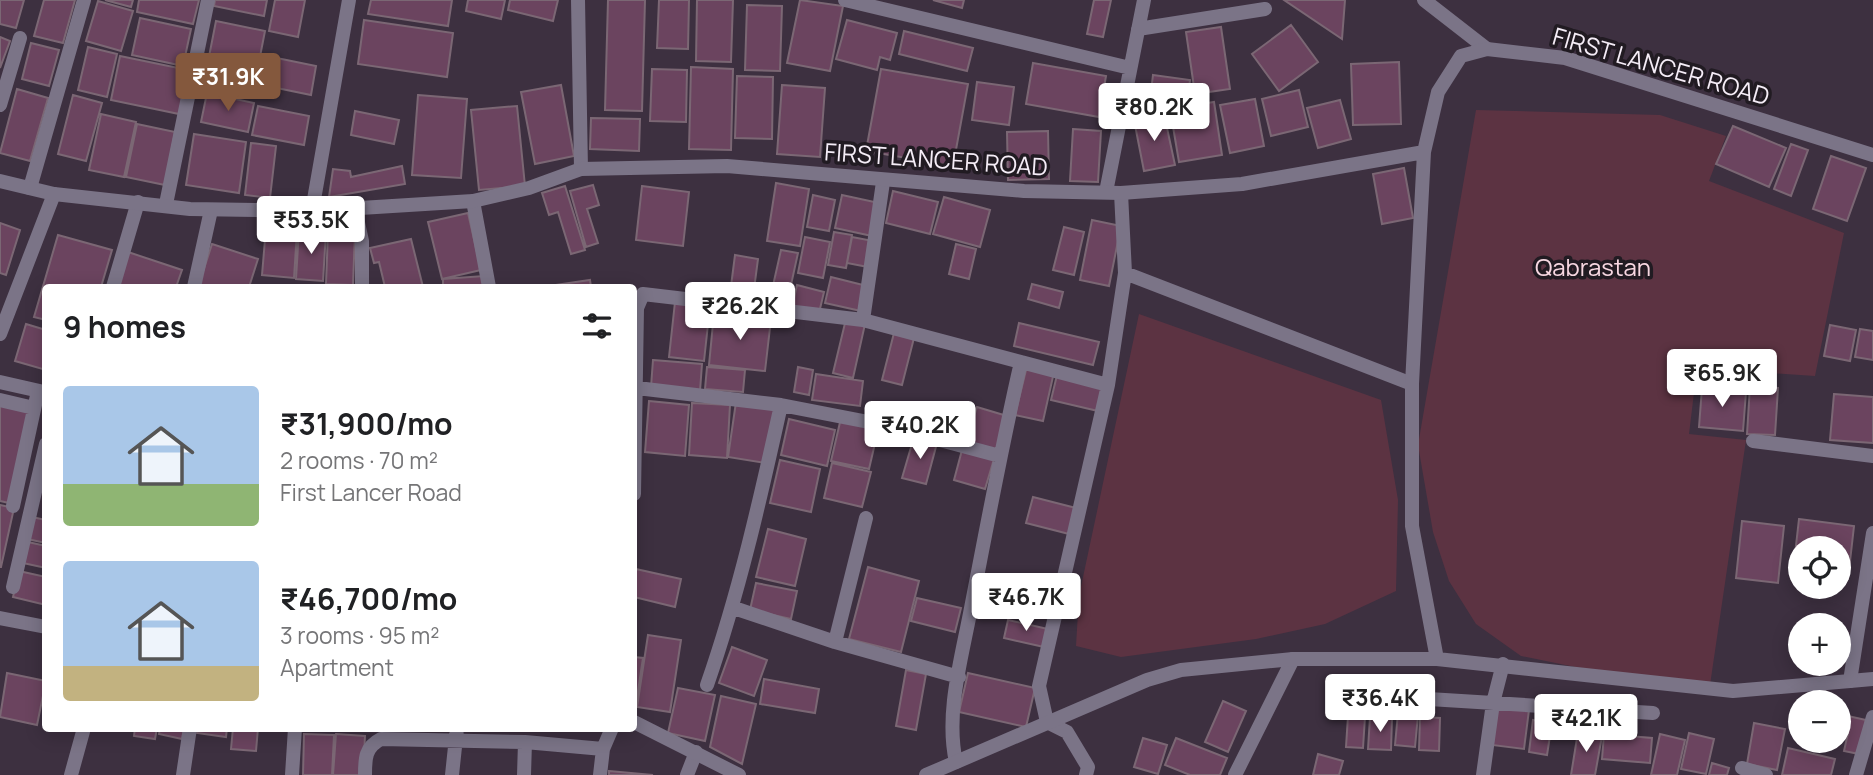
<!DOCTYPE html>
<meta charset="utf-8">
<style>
body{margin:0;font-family:Manrope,sans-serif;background:#f6f6f6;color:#202124;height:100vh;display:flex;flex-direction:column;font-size:26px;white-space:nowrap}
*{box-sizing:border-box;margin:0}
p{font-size:23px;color:#757577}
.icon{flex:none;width:38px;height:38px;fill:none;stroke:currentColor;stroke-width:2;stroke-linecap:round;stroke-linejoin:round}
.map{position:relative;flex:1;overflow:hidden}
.details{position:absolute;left:42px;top:284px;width:595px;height:448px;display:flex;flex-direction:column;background:#fff;border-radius:7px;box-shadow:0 4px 18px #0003}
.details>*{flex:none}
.tools{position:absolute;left:1788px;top:536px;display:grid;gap:14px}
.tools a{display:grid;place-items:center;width:63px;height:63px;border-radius:50%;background:#fff;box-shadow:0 4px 18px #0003;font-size:35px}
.price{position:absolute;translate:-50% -60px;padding:0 16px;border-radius:7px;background:#fff;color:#222;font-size:23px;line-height:46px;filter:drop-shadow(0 2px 4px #0008)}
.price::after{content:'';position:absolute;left:50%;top:42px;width:21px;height:16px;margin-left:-10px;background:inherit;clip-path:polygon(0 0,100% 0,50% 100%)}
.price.active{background:#84583d;color:#fff}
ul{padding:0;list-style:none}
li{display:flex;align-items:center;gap:21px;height:175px;padding:0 21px}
li span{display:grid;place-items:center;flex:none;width:196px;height:140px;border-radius:7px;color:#555}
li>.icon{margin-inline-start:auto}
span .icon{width:84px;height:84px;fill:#fffc;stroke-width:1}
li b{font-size:30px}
h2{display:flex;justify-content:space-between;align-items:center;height:84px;padding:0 21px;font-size:30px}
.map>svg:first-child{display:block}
.green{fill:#5c3342}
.building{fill:#6b445f;stroke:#7b6774;stroke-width:2}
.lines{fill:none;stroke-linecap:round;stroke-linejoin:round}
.minor{stroke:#7b7487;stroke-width:14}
.tertiary{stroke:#7b7487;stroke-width:14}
.labels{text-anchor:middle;stroke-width:7;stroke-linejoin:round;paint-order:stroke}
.street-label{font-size:24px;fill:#f5edf7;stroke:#211b22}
.park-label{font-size:24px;fill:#f7d7e1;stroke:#211b22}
</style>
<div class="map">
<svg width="1873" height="775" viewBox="0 0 1873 775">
<rect width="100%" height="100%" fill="#3d3040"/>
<path class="green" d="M1476,110l184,5 66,21 -17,45 135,52 -29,143 -118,-8 -8,66 57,6 -36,245 -125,-16 -64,-13 -45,-32 -27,-43 -16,-49 -15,-87z
M1139,314l242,86 17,100 -2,91 -71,33 -69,15 -135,18 -45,-11 3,-50z"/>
<path class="building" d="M0,0h24l-8,28 -16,-4z
M44,0h31l-12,43 -29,-7z
M105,0h28l-2,7z
M139,0h60l-6,24 -56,-12z
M215,0h52l-3,16 -50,-10z
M275,0h30l-7,37 -29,-6z
M371,0h81l-4,26 -80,-12z
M468,0h37l-4,19 -35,-8z
M510,0h48l-5,21 -45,-11z
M608,0h37l-3,111 -37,-1z
M659,0h30l-1,49 -31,-1z
M697,0h36l-2,62 -35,-1z
M800,0l43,6 -13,65 -43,-8z
M933,0h31l-2,8z
M1094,0h17l-8,37 -16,-3z
M1284,0h61l-3,39z
M98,1l35,10 -12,40 -35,-10z
M747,5l35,1 -2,65 -35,-1z
M140,18l51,11 -8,37 -51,-11z
M364,20l89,13 -6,44 -89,-13z
M847,20l50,13 -7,27 -10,-3 -3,13 -41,-11z
M216,21l49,10 -10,51 -49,-10z
M1291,25l27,37 -39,29 -27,-37z
M1221,27l9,62 -35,5 -9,-62z
M904,31l69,17 -6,23 -68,-17z
M0,37l10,4 -10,27z
M31,43l28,7 -10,36 -27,-7z
M88,47l29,7 -10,43 -29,-7z
M120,56l68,14 -9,44 -68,-14z
M267,56l49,10 -5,29 -49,-10z
M1399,62l2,62 -48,1 -2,-61z
M1033,63l73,13 -7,41 -73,-13z
M691,67l42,2 -2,81 -42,-1z
M652,69l35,1 -1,52 -36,-1z
M881,69l87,15 -15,82 -87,-15z
M1153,75l37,5 -3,24 -37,-4z
M737,76l36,1 -1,62 -37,-1z
M977,82l37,5 -5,38 -37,-5z
M561,85l13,71 -39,8 -14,-72z
M782,85l43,3 -5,69 -43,-3z
M17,89l31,9 -18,63 -30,-8z
M1299,90l9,37 -37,9 -9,-37z
M207,93l47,10 -6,29 -47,-10z
M73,95l29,8 -16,58 -28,-7z
M418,95l49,4 -6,79 -49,-3z
M1255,99l9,47 -34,7 -10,-48z
M1340,100l11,39 -33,9 -11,-40z
M1214,102l8,53 -43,7 -9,-53z
M258,106l51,10 -5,29 -52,-10z
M517,106l8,80 -46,4 -8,-80z
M355,111l44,9 -5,24 -43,-9z
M101,114l35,8 -12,55 -35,-7z
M1164,114l11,51 -31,6 -10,-51z
M591,118l49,1 -1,32 -49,-2z
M137,124l38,8 -10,53 -39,-8z
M1733,126l53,22 -17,39 -53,-23z
M1073,129l28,2 -3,51 -28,-1z
M1048,131l1,48 -41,1 -1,-48z
M194,134l52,8 -7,51 -53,-8z
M251,143l25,3 -6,52 -25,-3z
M1791,144l17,6 -17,46 -17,-7z
M1831,156l35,12 -19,53 -34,-12z
M402,166l3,18 -76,13 4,-28 17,2 1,6z
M1404,168l9,50 -31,6 -9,-50z
M776,183l33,6 -9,57 -33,-5z
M593,185l6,20 -12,4 11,34 -12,4 -16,-56z
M565,186l20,64 -14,4 -13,-42 -9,3 -7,-22z
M642,186l47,6 -6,54 -47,-6z
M893,191l45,11 -8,32 -44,-11z
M813,195l22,5 -6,31 -22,-4z
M842,195l37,8 -7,33 -37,-8z
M944,197l46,13 -10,37 -47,-13z
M468,213l13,57 -39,9 -14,-57z
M1092,220l29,6 -12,60 -29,-6z
M0,223l20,7 -14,45 -6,-2z
M1064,227l20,5 -10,43 -21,-5z
M266,228l31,3 -3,47 -32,-3z
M299,230l27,2 -3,49 -27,-2z
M328,232h27l-2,53 -27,-1z
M834,232l18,3 -6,33 -18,-3z
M58,235l54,15 -11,37h-55v33l-12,-3z
M805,237l25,5 -7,36 -25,-5z
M852,237l21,4 -5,26 -21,-4z
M411,239l12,48h-38l-6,-25 -5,1 -4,-15z
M212,244l46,15 -9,28h-51z
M956,244l20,5 -7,30 -20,-5z
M781,250l17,3 -11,50 -17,-4z
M128,252l54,18 -6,17h-60z
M735,255l23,4 -5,38 -23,-3z
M484,276l1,11h-42v-8z
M831,277l36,9 -6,25 -36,-8z
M590,280l1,7h-43v-1z
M1032,284l31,8 -4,16 -31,-9z
M797,285l27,7 -5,21 -27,-6z
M675,302l35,4 -6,55 -35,-4z
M714,313l57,6 -6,52 -56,-6z
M846,319l19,5 -12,54 -20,-5z
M1019,323l80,19 -6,23 -79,-19z
M26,324l20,6v40l-31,-9z
M1830,325l26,5 -6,31 -26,-5z
M895,329l20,5 -13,51 -20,-5z
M1860,329l13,2v29l-18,-3z
M653,360l49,4 -2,27 -49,-4z
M1027,366l27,6 -11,49 -28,-6z
M707,367l38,3 -2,22 -38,-3z
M798,367l15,3 -4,25 -15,-3z
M816,374l47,7 -3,25 -48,-6z
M1057,375l47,11 -6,25 -47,-11z
M1750,386l28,2 -3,47 -28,-1z
M1702,388l44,4 -3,39 -44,-4z
M1834,394l39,3v46l-43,-3z
M649,401l40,4 -4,51 -40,-4z
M0,402l30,6 -21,95 -9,-2z
M736,402l39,6 -9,55 -38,-6z
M692,403l38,2 -3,53 -38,-3z
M977,407l30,9 -11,37 -31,-9z
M841,418l38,8 -10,43 -38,-8z
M789,419l46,11 -8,36 -46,-11z
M914,437l23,6 -11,41 -24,-6z
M962,450l32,9 -9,30 -31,-9z
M780,460l40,9 -9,43 -41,-9z
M832,463l39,9 -9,35 -38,-9z
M1033,497l43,11 -7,26 -43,-11z
M0,505l14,3 -13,59h-1z
M32,517l14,3v23l-19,-4z
M1799,519l55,7 -6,53 -9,-1v-30h-38v25l-8,-1z
M1742,521l42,5 -6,57 -42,-5z
M768,529l38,10 -11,47 -39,-9z
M28,542l18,4v22l-23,-5z
M868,567l51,14 -18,71 -52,-13z
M636,569l45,10 -6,28 -41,-10z
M19,571l27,6v28l-33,-8z
M1018,579l37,10 -4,12 -37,-9z
M756,583l41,8 -6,28 -41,-9z
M1015,594l39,10 -4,15 -38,-10z
M917,598l44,10 -6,24 -44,-11z
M1008,620l40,9 -4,18 -40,-9z
M648,635l33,5 -11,72 -33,-5z
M732,647l35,13 -13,36 -35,-13z
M634,657l9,1 -7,46h-2z
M906,670l20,4 -10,56 -20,-4z
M7,673l39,8 -9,44 -37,-8z
M968,673l67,15 -9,39 -67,-15z
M764,679l55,10 -4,24 -55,-9z
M678,688l37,7 -10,46 -37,-8z
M721,696l35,8 -14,60 -32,-17z
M1223,701l23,10 -18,41 -23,-10z
M1497,706l32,4 -5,39 -32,-4z
M1398,713l20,2 -3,32 -20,-2z
M1839,714l27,6 -7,34 -15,-3 4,-18 -9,-2z
M1348,716l17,1 -2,31 -17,-1z
M1370,717l22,1 -1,32 -23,-1z
M1420,717l20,1 -1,33 -20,-1z
M1533,720l19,3 -5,32 -18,-3z
M1754,723l31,6 -8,41 -30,-6z
M135,728h22l-2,11 -21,-3z
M160,728h24l-2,11 -23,-5z
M198,728h29l-1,9 -29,-4z
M233,728h25l-2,23 -25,-2z
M1578,732l24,4 -7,39h-24z
M1689,733l25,6 -8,35 -25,-5z
M304,734l30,1 -2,40h-29z
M336,734l29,2 -2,39h-30z
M1604,734l48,4 -2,25 -48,-4z
M1660,734l25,6 -8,35h-26z
M1143,738l24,7 -9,29 -24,-7z
M1176,738l51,20 -7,17h-30l-25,-10z
M1788,748l47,11 -4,16h-49z
M1318,754l25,7 -4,14h-26z
M1712,763l17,5 -2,7h-18z
M609,771l44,4h-44z"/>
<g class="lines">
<path class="minor" d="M578,0l3,169
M845,0l285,68
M1424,0l63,49
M1138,29l127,-20
M0,105l20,-67
M30,188l54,-188
M1106,192l38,-192
M473,201l16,86
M166,204l42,-204
M355,209l7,32v46
M312,211l37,-211
M1125,273l287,111
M113,287l25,-85
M194,287l17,-77
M637,308l6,-14 220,26 158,42c-19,82 -34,164 -50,246 -9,49 -26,105 -15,154
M634,309l3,-1 -3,186
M863,320l20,-138
M0,334l54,-140
M1021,362l87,23
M0,382l44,10
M637,388l144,17 103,20 116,31
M0,400l34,8
M1753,441l120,15
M13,506l25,-115
M13,587l33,-143
M734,608l101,34 124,35
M835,642l31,-124
M1850,681l23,-2
M707,685c32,-92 53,-185 74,-280
M1364,695l289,18
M1742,768l24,7
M71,775l13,-47
M183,775l7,-47
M292,775l3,-47
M365,775c0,-16 0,-28 16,-36l144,3 78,7
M452,775l5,-47
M524,775l1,-33
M600,775l3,-26 9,-21
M687,775l9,-23
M1086,775l2,-8 -21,-35 -20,-10 -8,-36 69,-301 17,-112 -4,-80
M1235,775l58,-116
M1483,775l10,-72 10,-39
M1856,775l17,-58"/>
<path class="tertiary" d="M1424,152l-12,232v142l25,133
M0,181l54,13 136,15 122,2 161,-10 56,-13 52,-19 146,-3 297,25 97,2 121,-9 182,-32 14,-60 23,-36 26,-7 78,9 308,97
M0,618l46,9
M634,722l105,53
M926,775l221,-95 34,-10 112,-11h144l296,32 117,-10 23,-148"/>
</g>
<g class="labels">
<g class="street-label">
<text transform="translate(1661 67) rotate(16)" y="8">FIRST LANCER ROAD</text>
<text transform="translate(936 160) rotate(4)" y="8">FIRST LANCER ROAD</text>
</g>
<g class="park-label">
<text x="1593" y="276">Qabrastan</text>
</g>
</g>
</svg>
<div class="tools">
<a><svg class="icon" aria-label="locate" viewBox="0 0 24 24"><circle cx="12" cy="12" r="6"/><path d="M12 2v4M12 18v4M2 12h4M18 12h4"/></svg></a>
<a>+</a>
<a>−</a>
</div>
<b class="price active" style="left:228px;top:113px">₹31.9K</b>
<b class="price" style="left:1154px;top:143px">₹80.2K</b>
<b class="price" style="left:311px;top:256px">₹53.5K</b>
<b class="price" style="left:740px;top:342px">₹26.2K</b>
<b class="price" style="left:1722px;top:409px">₹65.9K</b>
<b class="price" style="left:920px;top:461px">₹40.2K</b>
<b class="price" style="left:1026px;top:633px">₹46.7K</b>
<b class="price" style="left:1380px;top:734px">₹36.4K</b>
<b class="price" style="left:1586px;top:754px">₹42.1K</b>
<section class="details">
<h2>9 homes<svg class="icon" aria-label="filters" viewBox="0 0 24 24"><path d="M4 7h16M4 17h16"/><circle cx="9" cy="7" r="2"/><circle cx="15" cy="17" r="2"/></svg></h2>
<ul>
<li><span style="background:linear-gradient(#a9c7e8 70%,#8fb573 0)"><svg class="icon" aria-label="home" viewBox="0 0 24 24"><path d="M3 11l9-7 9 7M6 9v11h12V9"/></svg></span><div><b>₹31,900/mo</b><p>2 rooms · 70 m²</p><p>First Lancer Road</p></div></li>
<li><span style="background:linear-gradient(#a9c7e8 75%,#c2b280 0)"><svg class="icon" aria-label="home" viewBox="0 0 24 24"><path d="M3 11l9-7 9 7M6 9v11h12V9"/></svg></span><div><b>₹46,700/mo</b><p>3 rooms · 95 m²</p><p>Apartment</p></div></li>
</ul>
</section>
</div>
